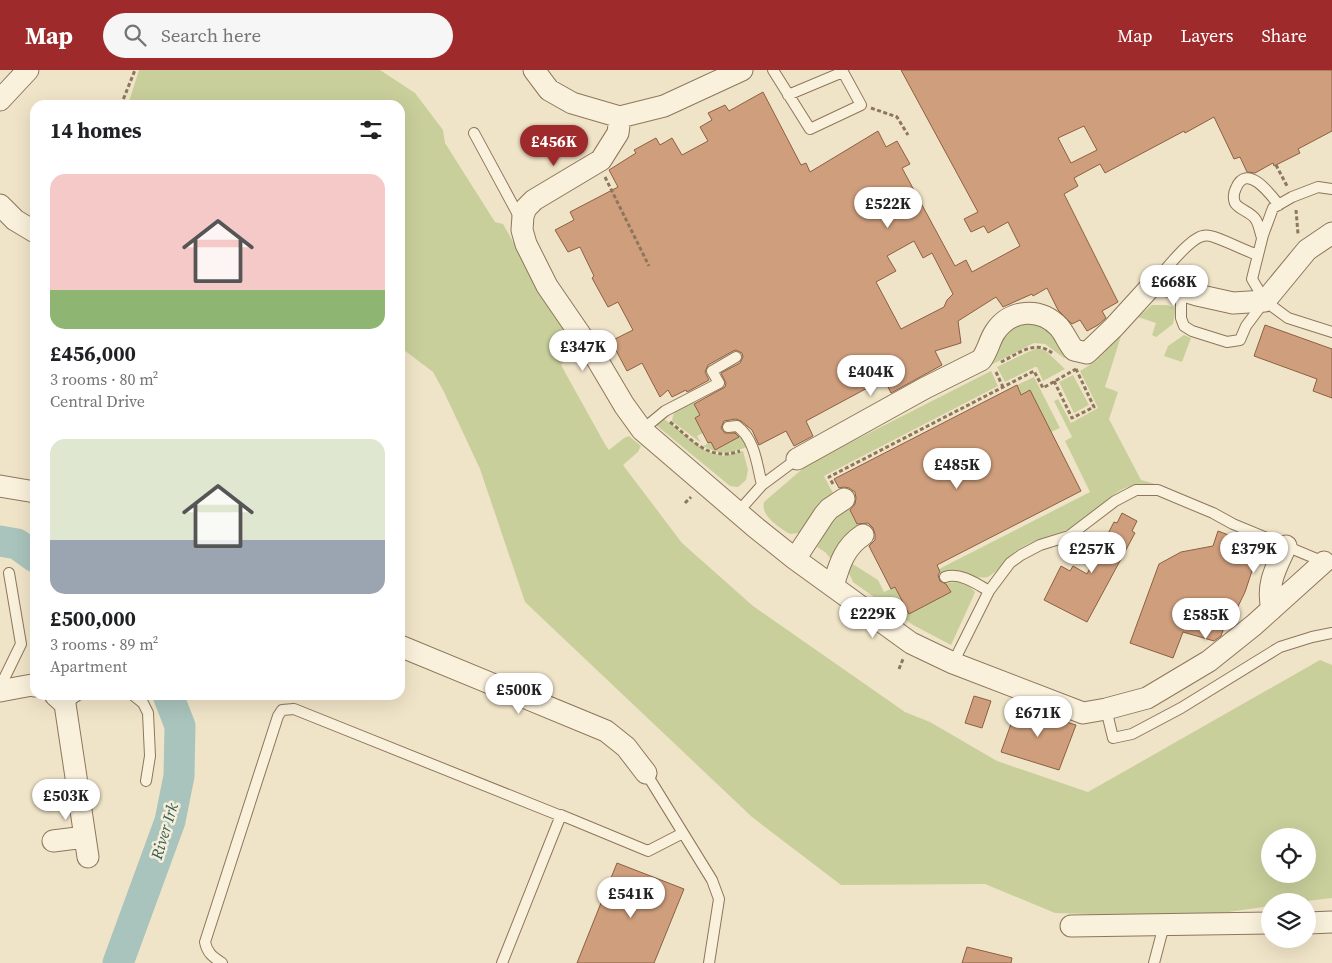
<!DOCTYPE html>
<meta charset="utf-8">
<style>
body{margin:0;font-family:"Source Serif 4",serif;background:#f6f6f6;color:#202124;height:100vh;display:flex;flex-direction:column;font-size:19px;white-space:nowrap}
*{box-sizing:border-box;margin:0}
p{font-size:16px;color:#757577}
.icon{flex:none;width:28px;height:28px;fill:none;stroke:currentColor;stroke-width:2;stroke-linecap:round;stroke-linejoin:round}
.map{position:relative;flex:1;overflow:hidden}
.side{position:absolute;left:30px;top:30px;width:375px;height:600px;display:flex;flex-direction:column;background:#fff;border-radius:15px;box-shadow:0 5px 20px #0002}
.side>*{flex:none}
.buttons{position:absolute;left:1261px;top:758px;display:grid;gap:10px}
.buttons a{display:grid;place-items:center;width:55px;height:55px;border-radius:50%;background:#fff;box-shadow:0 5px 20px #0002;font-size:25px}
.price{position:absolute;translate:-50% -42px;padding:0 11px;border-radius:18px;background:#fff;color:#222;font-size:16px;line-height:32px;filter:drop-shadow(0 1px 2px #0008)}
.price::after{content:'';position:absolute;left:50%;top:30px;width:15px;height:11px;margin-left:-8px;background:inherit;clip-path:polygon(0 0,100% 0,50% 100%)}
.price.current{background:#9e2a2b;color:#fff}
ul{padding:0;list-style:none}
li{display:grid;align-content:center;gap:10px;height:265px;padding:0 20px}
li span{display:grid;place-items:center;height:155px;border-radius:15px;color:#555}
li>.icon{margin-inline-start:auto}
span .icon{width:90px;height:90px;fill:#fffc;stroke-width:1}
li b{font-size:21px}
h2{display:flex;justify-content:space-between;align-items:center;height:60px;padding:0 20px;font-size:21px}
header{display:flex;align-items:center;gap:30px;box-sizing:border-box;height:70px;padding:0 25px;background:#9e2a2b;color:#fff}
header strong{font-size:24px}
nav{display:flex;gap:28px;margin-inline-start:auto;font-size:18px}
.search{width:350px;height:45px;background:#f6f6f6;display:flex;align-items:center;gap:12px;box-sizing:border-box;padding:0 18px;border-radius:28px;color:#757577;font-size:19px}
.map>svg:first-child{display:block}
.green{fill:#c9cf9b;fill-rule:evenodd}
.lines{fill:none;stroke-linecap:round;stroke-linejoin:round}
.river{stroke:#a9c4bc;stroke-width:31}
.building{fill:#cf9f7d;stroke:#8d5f41;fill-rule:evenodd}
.lane-casing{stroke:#8d765c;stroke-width:12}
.street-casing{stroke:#8d765c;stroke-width:23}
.path{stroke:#8d765c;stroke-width:3;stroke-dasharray:4 2.5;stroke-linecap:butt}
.lane{stroke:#faf1dc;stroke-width:10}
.street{stroke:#faf1dc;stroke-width:21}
.labels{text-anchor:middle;stroke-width:5;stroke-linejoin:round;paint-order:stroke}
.water-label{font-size:16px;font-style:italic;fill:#2f5d5a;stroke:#f7eed8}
</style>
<header>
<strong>Map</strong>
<div class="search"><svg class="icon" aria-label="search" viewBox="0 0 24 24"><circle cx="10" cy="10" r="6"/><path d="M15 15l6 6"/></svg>Search here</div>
<nav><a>Map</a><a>Layers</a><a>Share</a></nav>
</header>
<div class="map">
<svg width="1332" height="893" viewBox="0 0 1332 893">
<rect width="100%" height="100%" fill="#f0e4c8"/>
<path class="green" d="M139,0h241l35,23 28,37 2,13 50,79 8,2 17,30 59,92 -18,19 45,81 3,4 15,-12 5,-2 12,10 -3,6 -15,13 59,78 71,63 152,106 25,10 67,39 91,31 232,-132 12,5v233l-25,3h-37v5l-76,11 -139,-4 -70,-29 -144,1 -89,-68 -227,-215 -45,-133 -36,-77 -11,-20 -33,-25v-242h-272zM1270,766h38v38h-38z
M1152,235h14l10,3 -3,16 -17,13 -4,-2 4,-12 -18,-6z
M1044,252l22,35 -2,1 -19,-14 -11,-1 -63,32 41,-51z
M1122,263l-17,54 13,5 -9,27 32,61 18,5 -1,3c-10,-1 -21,-4 -30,-1 -19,6 -30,25 -46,35 -19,13 -44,14 -63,27 -12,7 -19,22 -31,28 -19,4 -26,-14 -47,-3l-2,-5 151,-77 -25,-51 7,-4 -18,-36 4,-2 13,24 27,-15 -18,-37 16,-10z
M1184,265l7,3 -9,24 -18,-6 4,-10z
M1038,278l8,3 19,18 -22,12 -6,-14h-2l-30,15 -8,-15 31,-15z
M991,301l7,15 -174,90 9,17c-17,11 -23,25 -34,40l-9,1c-10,-6 -30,-18 -26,-32l44,-38z
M1073,305l16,30 -15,8 -15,-31z
M1034,307l26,51 -9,4 -21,-41 -9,4 -4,-10z
M692,330l8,15 -5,3 8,15 -6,3 4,7 -29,-22c1,-12 11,-16 20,-21z
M663,348l44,34 16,4 20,-5 5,19 -2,10 -8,7 -8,-1 -74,-61z
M738,361l9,16c-18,7 -26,8 -44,-1l8,-4 4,8 17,-9 -3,-5z
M847,434l13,26 -29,29 -6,-7 -8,-5 3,-5 -4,-3z
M848,491l30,19 6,12 11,-5 14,26 42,-21 -5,-9c12,-2 22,-1 29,9l-2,5 -22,48 -38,-20 -60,-43 -4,-9 -4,-3z"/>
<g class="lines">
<path class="river" d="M0,471l17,3 18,13
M118,893l52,-142 9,-45 1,-50 -12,-31"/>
</g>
<path class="building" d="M901,0h431v61l-34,18 2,4 -26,13 -1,-3 -18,10 -8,-1 -7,-15 -6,2 -20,-42 -29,16 -1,-2 -79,42 -5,-9 -26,14 4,8 -14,8 54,108 -16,9 4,7 -8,7 -11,6 -7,-11 -8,4 -14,-14 -11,-22 -14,8 -1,-2 -29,13 -7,-10 -38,24 3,22 -26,8 7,14 -51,28 -7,-14 -78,42 7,15 -19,10 -8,-15 -27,14 -7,-15 -11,-9 -5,-2 -12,2 -3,7 4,5h10l4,4 -24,13 -4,-8 -3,1 -13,-25 5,-3 -6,-11 31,-17 1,-4 -5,-10 19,-10 3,-6 -1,-4 -6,-3 -3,1 -25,14 -3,7 4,8 -22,12 -1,-2 -14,7 -4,-7 -8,7 -18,-34 -15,8 -16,-30 22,-11 -15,-28 -10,5 -16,-29 2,-2 -14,-29 -12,5 -13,-22 19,-10 -4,-8 48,-25 -9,-17 27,-17 -2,-3 22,-12 4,7 12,-7 10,17 26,-14 -8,-14 12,-7 -4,-7 17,-8 4,6 34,-19 38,73 5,-2 4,9 68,-41 8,16 11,-6 13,23 -8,4 53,98 11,-6 6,12 48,-26 -12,-24 -20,11 -4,-7 -13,6 -7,-13 14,-7zM1084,56l13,24 -26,13 -13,-25zM914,171l9,17 9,-5 21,41 -6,6 -3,7 -43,22 -25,-47 20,-11 -9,-15z
M1265,255l67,24v49l-19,-7 4,-12 -63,-23z
M1017,315l4,10 9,-5 51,101 -144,74 3,7 -2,3 2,6 6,3 5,8 -42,22 -14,-27 -4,2 -22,-43 6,-6v-6l-2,-6 -5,-5 -11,1 -7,-14 5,-6 1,-6 -1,-6 -6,-4 -5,-1 -5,1 -5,-9z
M1122,443l15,8 -5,10 3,2 -48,89 -43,-22 17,-34 9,5 3,-5 14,8 27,-52 3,1z
M1218,461l42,16 -15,45 -15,31 -4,-1 -5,14 -7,5 -31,-9 -10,26 -43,-15 29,-79 22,-12 32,-6z
M974,626l17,5 -9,27 -17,-5z
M1017,637l59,18 -17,45 -58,-18z
M617,793l67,26 -30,74h-77z
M967,877l45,11 -1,5h-49z"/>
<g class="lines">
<defs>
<path id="lane" d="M773,0l37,59 51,-24 -18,-33 -55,23
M474,63l47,87
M1332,119l-14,-2 -26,10 -19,11 -10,27 -11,44 13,22 23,17 44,14
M1262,168c-2,-6 -3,-13 -6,-18 -4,-8 -17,-10 -21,-17 -2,-5 -1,-11 1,-15 11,-26 35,7 43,17
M1155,212c9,-11 35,-44 48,-46 3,-1 8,0 11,1 15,5 29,13 44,18
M1181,220v28l3,8 8,5 35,11 13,-2 6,-14 18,-24
M728,357l9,-1c18,13 20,39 25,59
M642,360l23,-19 54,-28 -7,-12 24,-14
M738,442l24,-27 35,-26
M945,507c15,-5 32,7 44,14
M953,593l36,-72 21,-28 11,-8 19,-10 29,-9 46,-35 21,-11h22l55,23 20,11 91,38
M0,617l21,-43 -12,-71
M133,625l10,8 5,10 2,43 -4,25
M65,634l13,-9
M1106,639l7,29 19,-4 49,-26 99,-61 32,-10 20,-4
M646,703l66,107 7,19 -10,64
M222,893c-9,-6 -15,-10 -17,-21l73,-226 4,-6 12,-1 267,107
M502,893l59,-148 87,36 35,-18
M1154,893l10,-38"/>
<path id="street" d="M534,0l15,20 23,13 48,14 44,-11 78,-36
M0,30l28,-30
M620,47l-2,16 -17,27 -67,40 -8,8 -3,8 -1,14 4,14 21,42 48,70 29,49 18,25 113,97 40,32 116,84 42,20 130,50 23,-4 41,-11 62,-37 45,-36 70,-63
M0,135l15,15 20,12
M797,389l128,-71 56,-28c7,-9 8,-19 14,-28 15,-23 45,-25 64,-5 6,7 9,16 15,23l13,3 27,-26 41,-45 42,13 36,8 32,-2 42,-51 25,-17
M0,416l35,6
M795,489l29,-44 5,-6 15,-10
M833,516c6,-20 11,-39 30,-51
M1272,539c-6,-25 4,-41 14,-63
M400,576l206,85 20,16 20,26
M0,621l32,-6 3,1
M55,625l10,9 23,153
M53,771l32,-4
M1308,853l24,-1
M1071,856l199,-3"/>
</defs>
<use href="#lane" class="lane-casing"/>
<use href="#street" class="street-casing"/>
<path class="path" d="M121,35l14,-35
M871,38l26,9 11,18
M1276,95l11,21
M605,107l44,89
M1296,140l2,24
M1001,292c17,-8 34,-23 51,-9
M996,302l7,15
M1054,311l18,37 22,-11 -18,-38
M670,352c23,18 38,40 70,29
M833,414l-4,-7 205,-106 9,17 33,-19
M685,433l6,-6
M899,599l4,-10"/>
<use href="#lane" class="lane"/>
<use href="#street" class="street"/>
</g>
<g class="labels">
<g class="water-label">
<text transform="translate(164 761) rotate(-73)" y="6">River Irk</text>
</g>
</g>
</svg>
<div class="buttons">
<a><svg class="icon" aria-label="locate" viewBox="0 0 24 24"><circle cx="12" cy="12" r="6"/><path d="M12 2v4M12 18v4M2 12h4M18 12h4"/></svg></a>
<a><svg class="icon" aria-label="layers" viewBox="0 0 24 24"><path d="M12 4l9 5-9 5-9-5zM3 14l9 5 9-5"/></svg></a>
</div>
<b class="price current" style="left:554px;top:97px">£456K</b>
<b class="price" style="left:888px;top:159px">£522K</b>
<b class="price" style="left:1174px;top:237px">£668K</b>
<b class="price" style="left:583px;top:302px">£347K</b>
<b class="price" style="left:871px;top:327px">£404K</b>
<b class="price" style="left:957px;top:420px">£485K</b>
<b class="price" style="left:1092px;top:504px">£257K</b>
<b class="price" style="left:1254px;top:504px">£379K</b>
<b class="price" style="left:873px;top:569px">£229K</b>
<b class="price" style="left:1206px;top:570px">£585K</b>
<b class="price" style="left:519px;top:645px">£500K</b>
<b class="price" style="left:1038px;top:668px">£671K</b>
<b class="price" style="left:66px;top:751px">£503K</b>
<b class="price" style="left:631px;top:849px">£541K</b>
<section class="side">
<h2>14 homes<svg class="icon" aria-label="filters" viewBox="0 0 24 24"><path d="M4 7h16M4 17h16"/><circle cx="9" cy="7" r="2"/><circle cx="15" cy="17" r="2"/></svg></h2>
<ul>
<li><span style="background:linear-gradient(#f6c9c9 75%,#8fb573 0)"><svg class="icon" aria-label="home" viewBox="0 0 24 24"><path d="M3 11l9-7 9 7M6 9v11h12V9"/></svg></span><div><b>£456,000</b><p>3 rooms · 80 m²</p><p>Central Drive</p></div></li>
<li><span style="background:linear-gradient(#dfe7d0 65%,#9aa5b1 0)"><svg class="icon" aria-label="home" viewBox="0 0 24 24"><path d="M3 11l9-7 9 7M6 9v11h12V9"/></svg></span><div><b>£500,000</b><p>3 rooms · 89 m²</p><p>Apartment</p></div></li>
</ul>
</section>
</div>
